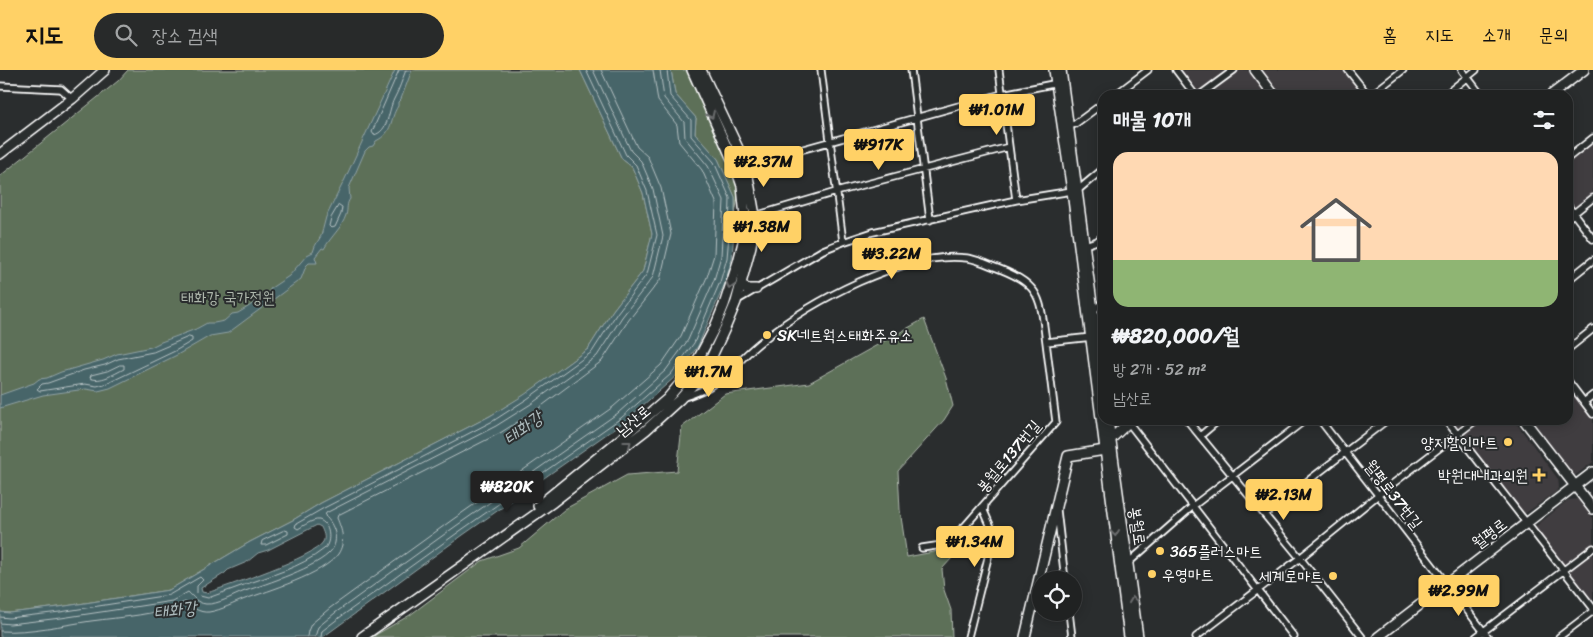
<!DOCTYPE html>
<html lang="ko">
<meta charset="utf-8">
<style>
body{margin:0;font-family:Sriracha,"Poor Story",sans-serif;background:#282a2a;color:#f1f3f6;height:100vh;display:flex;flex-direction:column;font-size:19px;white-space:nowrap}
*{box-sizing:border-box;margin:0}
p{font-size:16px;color:#a2a4a5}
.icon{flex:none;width:28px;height:28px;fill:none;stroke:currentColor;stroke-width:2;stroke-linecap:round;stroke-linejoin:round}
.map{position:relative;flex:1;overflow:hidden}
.sheet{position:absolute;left:1098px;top:20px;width:475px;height:335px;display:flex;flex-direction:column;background:#202222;border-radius:15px;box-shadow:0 2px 12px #0003,0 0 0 1px #3d3f40}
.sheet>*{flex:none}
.buttons{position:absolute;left:1032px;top:501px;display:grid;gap:10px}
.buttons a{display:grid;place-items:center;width:50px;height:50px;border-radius:50%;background:#202222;box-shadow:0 2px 12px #0003,0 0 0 1px #3d3f40;font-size:25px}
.price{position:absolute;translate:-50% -42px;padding:0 11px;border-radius:5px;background:#ffd166;color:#111;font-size:16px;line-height:32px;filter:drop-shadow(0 1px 2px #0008)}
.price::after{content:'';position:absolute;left:50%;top:30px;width:15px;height:11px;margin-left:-8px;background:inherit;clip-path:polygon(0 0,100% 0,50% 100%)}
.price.active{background:#222;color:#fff}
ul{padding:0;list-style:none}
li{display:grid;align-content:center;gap:10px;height:265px;padding:0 15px}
li span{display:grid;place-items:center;height:155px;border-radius:15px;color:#555}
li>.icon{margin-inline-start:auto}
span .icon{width:90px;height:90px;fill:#fffc;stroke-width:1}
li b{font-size:21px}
h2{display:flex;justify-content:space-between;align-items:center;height:60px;padding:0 15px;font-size:21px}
header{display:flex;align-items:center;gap:30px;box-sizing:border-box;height:70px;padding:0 25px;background:#ffd166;color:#111}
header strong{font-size:24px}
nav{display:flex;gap:28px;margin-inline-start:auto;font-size:18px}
.search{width:350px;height:45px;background:#282a2a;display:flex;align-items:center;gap:12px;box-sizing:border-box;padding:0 18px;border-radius:28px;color:#a2a4a5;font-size:19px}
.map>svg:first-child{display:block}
.built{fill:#403c3f}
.green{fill:#5d6f58;stroke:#aeb7ac}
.water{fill:#476569;stroke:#91a3a5;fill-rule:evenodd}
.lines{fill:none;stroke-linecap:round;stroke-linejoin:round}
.shore{stroke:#b5c1c3;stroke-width:1}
.street-casing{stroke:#fff;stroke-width:9}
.secondary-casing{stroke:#fff;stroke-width:12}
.primary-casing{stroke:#fff;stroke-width:12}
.street{stroke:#2a2d2e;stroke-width:5.5}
.secondary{stroke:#2a2d2e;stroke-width:9}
.primary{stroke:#2a2d2e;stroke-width:9}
.oneway{stroke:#6a6c6d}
.poi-dot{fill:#ffd166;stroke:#2a2d2e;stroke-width:2}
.labels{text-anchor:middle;stroke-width:4;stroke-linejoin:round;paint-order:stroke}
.park-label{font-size:16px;fill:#aeb7ac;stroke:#2a2d2e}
.poi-label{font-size:16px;fill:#fff;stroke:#2a2d2e;text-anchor:start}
.street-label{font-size:16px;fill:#fff;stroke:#2a2d2e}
.water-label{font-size:18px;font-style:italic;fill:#acbabc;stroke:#2a2d2e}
</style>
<header>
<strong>지도</strong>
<div class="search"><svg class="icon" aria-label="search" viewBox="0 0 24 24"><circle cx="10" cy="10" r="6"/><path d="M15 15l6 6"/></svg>장소 검색</div>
<nav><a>홈</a><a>지도</a><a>소개</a><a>문의</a></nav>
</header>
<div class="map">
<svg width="1593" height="567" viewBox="0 0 1593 567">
<rect width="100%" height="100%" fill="#2a2d2e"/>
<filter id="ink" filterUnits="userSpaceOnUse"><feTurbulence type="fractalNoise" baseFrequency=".02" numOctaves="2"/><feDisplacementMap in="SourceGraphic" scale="10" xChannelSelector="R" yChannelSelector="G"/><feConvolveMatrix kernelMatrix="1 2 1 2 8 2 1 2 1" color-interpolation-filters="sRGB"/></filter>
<g filter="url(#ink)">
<path class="built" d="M1181,0h68l19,25h-68z
M1262,0h81l20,25h-83z
M1593,71v53l-20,16 -5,-8v-41z
M1568,316l25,33v43l-17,13h-5l-42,-55h39z
M1449,350h65l44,59 1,7 -3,6 -30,21h-6z
M1578,429l15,19v85l-58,-72 1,-5 32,-26z"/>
<path class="green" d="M128,0h452l42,89 10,8 11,26 9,41 -9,37 -30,39 -25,39 -63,46 -35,21 -169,87 -28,17 -43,22 -81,48 -110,17 -50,6 -9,-1v-436l118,-95z
M671,0h21l47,119 -4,26v-18l-17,-38 -23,-26 1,-15 -21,-24z
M924,249l22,59 7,28 -9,14 -46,51 2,39 7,47 32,-6 32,-25 1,10 -30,33 2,21 7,20 1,27h-580l38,-22 72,-54 37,-13 46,-39 62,-34 50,-4 5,-44 43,-33 84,-11z"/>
<path class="water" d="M395,0h17l-11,29 -3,3v4c-9,14 -4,26 -22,35l-3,5 -4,1 -4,4 -16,37 1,11c-4,5 -2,10 -4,16 -4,13 -15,21 -22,34l-2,-1 -7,9 2,6h-8l-3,3 -5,13 -73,54 -18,3 -33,19 -67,33 -12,3 -12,-2 -43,6 -43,13v-13l34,-12 5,-4 8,-1 14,-6 42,-12 14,-6 34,-7 10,-5 35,-13 11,-6h7l10,-2 8,-7 6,-1 10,-6 20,-14 3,-5 18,-12 18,-21 6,-3 2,-6 6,-10 5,-19 19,-38z
M580,0h91l4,24 21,24 -1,15 23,26 17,38v18l-3,44 -7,24 -27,63 -23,31 -50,44 -162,114 -140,102h-323v-25l9,1 50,-6 110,-17 81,-48 43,-22 28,-17 169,-87 34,-21 24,-17 40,-29 25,-39 30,-39 9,-37 -9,-41 -11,-26 -10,-8zM317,455l4,2c2,5 5,10 2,15 -8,15 -96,44 -116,51l-5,-1 -1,-4 24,-15 3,-3 19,-8 11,-9 10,-3z"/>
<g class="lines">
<path class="shore" d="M399,0l-27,62 2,3c15,-4 14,-24 20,-36 5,-9 8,-19 12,-29
M339,135l3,2 -1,7 -6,13 -4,1 -2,-2 2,-8z
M189,267l3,1v3l-17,10 -67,32 -11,3 -12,-2 -45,7 -3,-2 5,-5 6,-1 36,-13 21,-5 13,-6 35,-7z
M120,295h4v4c-10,5 -24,14 -34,9l1,-3 16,-4z
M285,460l3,1v3l-22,11h-5l1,-4z
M0,547l9,1 51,-6 109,-17 31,-18 3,3 -6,6v7l3,3 8,2c11,-4 22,-8 33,-12 28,-10 59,-18 83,-37 8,-7 6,-26 -5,-29 -6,-1 -16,6 -21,9l-3,-2 1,-3 28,-16 169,-87 34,-22 65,-47 25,-39 30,-39 10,-39 -10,-44 -11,-26 -10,-10 -40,-85
M0,553l10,1 51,-6 73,-11 38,-6 16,-9c6,5 8,11 18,12 12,1 28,-9 39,-13 21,-7 73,-24 86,-40 9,-11 3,-27 -6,-35l1,-3 170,-87 35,-22 66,-48 25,-39 31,-40 10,-41 -10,-47 -12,-28 -10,-10 -38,-81
M0,561c29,2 63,-6 91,-10 30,-4 68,-6 94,-19 7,5 14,11 24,10 13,-2 25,-9 36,-13 23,-8 79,-25 93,-45 8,-12 4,-24 -1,-36l1,-3 162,-82 35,-22 24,-18 43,-32 26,-40 32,-41 11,-46 -10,-46 -13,-31 -11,-10 -36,-77
M307,567l1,-6 3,-7 19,-16 122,-88 161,-113 48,-42 20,-29 26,-59 7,-22 2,-53 -14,-32 -23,-28 -2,-17 -19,-24 -5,-31
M315,567l3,-10 17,-14 121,-87 162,-113 48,-43 22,-30 26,-60 7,-24 3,-56 -16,-34 -23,-28 -1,-16 -20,-24 -4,-28
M321,567l1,-6 17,-13 121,-87 161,-113 50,-44 23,-31 26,-61 7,-24 2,-23 1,-37 -16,-36 -23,-26v-16l-21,-24 -3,-26"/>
<defs>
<path id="street" d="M821,0l22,172
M911,0l19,150
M999,0l17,130
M1176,0l19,25
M1348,0l20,25
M1462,0l19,25
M0,16l61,3 11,10
M1115,25l33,-25
M1200,25l34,-25
M1371,25l32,-25
M1445,25l31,-25
M1067,57l8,-3 27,-20
M1568,88l25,-20
M746,95l256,-71 56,-11
M1568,136l25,33
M755,146l81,-24 173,-45
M1568,148l25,-20
M1085,175l12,-4 5,-4
M1568,210l25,-20
M736,231l87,-51 20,-8 30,-10 143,-32 62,-10 24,-20
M1094,240l8,-7
M1568,279l25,-20
M710,291l5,9 11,3
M1568,311l25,33
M684,327c7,-2 14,-5 21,-8 22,-12 38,-34 58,-49 47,-38 142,-90 204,-82 8,1 18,5 25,8 49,18 48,29 54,76
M1584,332l9,-7
M1187,350l113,138 62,79
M1320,350l168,217
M1446,350l147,188
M1128,352l166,215
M1200,366l19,-16
M1057,440l8,70
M1265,444l122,-94
M922,478l20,-3 23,-19 91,-104 -10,-80 46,-5
M1128,493l65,-57 112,-86
M1069,542l3,25
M968,567l26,-103 -10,-23 1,-7
M1196,567l104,-79 78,-63 98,-75
M1476,567l117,-89
M1559,567l34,-26"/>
<path id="secondary" d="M1255,0l19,25
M1551,25l33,-25
M0,84l72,-55 33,-29
M741,213l5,6h10
M1524,350l69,89
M1111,369l20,-19
M538,436l79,-64 50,-43 27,-32 21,-40 9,-22 14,-43 6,-24 1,-21 -3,-31 -6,-18 -44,-98
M362,567l191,-135 93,-72 34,-31 25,-28 21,-45 10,-24 15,-56 4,-30 -9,-51 -45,-95
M1025,567l43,-181 43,-7
M1378,567l215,-165"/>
<path id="primary" d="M1054,0l18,121 57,446
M1061,0l41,308
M1108,350l30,217"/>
</defs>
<use href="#street" class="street-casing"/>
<use href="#secondary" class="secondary-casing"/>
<use href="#primary" class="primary-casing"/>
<use href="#street" class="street"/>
<use href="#secondary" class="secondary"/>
<use href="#primary" class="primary"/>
</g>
<defs><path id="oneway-chevron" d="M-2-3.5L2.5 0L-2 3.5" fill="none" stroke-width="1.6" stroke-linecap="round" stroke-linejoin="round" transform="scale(1.25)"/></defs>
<g class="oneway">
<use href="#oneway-chevron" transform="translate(711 45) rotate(65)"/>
<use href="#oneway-chevron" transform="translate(730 216) rotate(108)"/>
<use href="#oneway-chevron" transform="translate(628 374) rotate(-38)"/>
<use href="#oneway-chevron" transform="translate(1115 463) rotate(83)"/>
<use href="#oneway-chevron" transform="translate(1133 530) rotate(-98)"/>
</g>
</g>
<g class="poi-dot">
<circle cx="767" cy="265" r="5"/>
<circle cx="1508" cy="372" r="5"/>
<path d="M1536.5 397.5h5v5h5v5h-5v5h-5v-5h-5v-5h5z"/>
<circle cx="1160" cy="481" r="5"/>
<circle cx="1152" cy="504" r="5"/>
<circle cx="1333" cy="506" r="5"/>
</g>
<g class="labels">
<g class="park-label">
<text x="228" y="233">태화강 국가정원</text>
</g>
<g class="poi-label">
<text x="777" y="271">SK네트웍스태화주유소</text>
<text x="1498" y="378" text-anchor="end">양지할인마트</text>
<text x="1528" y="411" text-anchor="end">박원대내과의원</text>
<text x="1170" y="487">365플러스마트</text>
<text x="1162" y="510">우영마트</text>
<text x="1323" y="512" text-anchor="end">세계로마트</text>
</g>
<g class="street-label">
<text transform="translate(633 350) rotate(-40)" y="6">남산로</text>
<text transform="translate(1008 386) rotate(-50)" y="6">봉월로137번길</text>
<text transform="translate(1394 424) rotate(52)" y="6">월평로37번길</text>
<text transform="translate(1138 456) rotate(82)" y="6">봉월로</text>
<text transform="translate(1489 463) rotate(-37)" y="6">월평로</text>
</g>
<g class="water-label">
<text transform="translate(523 358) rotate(-36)" y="6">태화강</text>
<text transform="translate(175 540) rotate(-7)" y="6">태화강</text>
</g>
</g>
</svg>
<div class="buttons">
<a><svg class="icon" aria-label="locate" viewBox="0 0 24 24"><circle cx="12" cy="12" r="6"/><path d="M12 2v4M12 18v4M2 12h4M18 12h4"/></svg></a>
</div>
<b class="price" style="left:997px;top:66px">₩1.01M</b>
<b class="price" style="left:879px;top:101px">₩917K</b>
<b class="price" style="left:764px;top:118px">₩2.37M</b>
<b class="price" style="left:762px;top:183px">₩1.38M</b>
<b class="price" style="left:892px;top:210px">₩3.22M</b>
<b class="price" style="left:709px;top:328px">₩1.7M</b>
<b class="price active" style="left:507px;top:443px">₩820K</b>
<b class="price" style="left:1284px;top:451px">₩2.13M</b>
<b class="price" style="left:975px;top:498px">₩1.34M</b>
<b class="price" style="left:1459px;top:547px">₩2.99M</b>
<section class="sheet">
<h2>매물 10개<svg class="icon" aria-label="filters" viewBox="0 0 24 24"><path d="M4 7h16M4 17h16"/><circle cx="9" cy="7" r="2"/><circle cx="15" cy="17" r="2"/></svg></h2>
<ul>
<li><span style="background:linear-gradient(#ffd9b3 70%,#8fb573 0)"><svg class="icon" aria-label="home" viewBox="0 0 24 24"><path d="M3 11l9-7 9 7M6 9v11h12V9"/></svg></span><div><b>₩820,000/월</b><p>방 2개 · 52 m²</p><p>남산로</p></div></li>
</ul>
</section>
</div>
